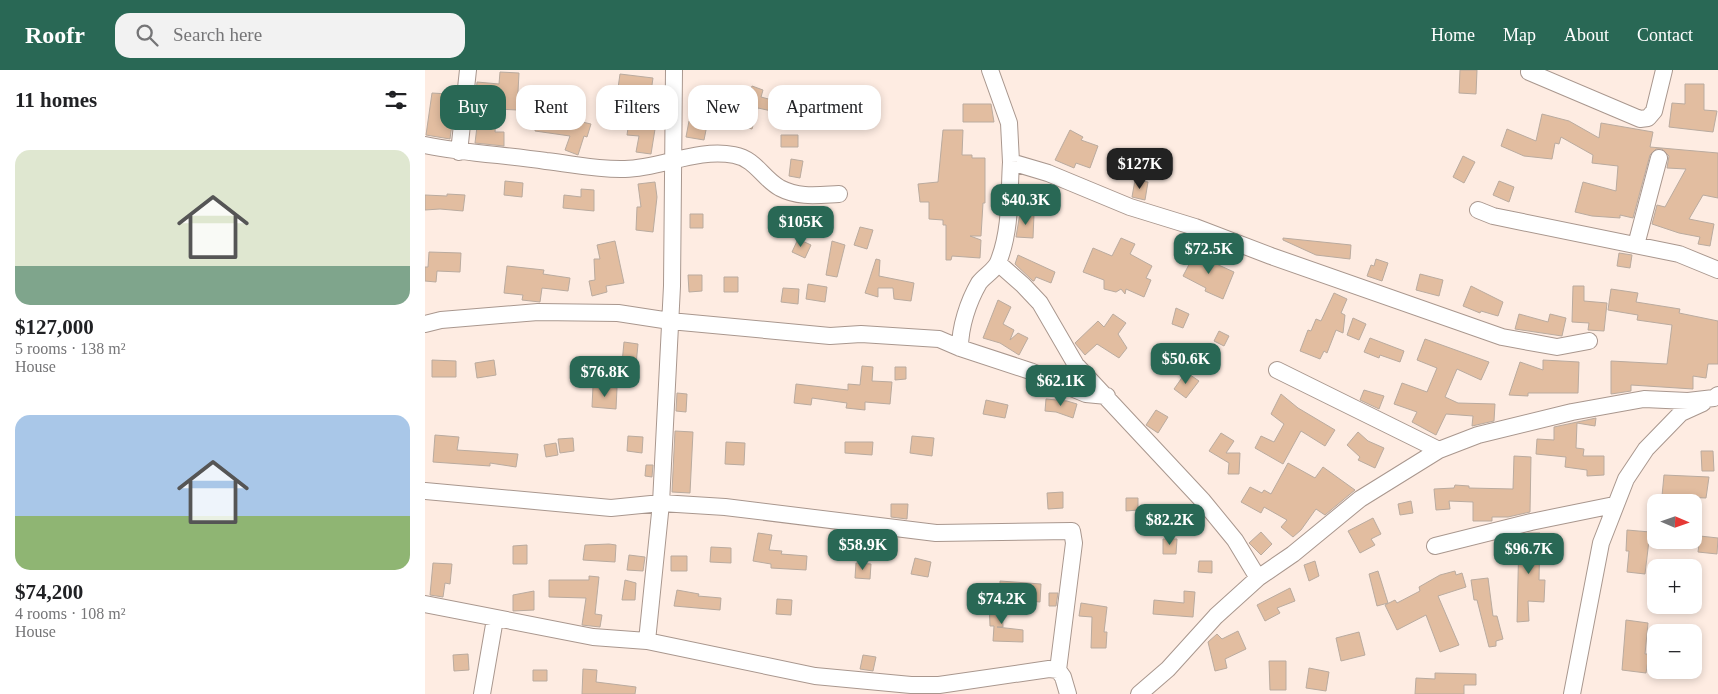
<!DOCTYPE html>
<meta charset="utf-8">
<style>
body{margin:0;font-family:"Times New Roman",serif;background:#f2f2f2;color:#202124;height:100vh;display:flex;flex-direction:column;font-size:19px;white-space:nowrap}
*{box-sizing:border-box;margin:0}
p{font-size:16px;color:#757577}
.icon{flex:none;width:28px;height:28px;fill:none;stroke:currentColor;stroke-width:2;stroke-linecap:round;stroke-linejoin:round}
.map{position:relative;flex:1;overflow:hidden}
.sheet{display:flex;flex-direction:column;background:#fff;width:425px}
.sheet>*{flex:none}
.top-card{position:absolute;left:15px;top:15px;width:475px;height:45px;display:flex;gap:10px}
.needle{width:32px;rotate:92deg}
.buttons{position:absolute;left:1222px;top:424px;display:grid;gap:10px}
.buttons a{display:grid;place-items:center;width:55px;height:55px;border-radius:10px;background:#fff;box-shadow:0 2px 8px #0003;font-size:25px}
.price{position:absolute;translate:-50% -42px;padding:0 11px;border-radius:10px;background:#296855;color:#fff;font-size:16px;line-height:32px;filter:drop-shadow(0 1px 2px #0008)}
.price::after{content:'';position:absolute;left:50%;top:30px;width:15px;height:11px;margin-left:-8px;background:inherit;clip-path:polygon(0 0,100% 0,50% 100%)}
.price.active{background:#222;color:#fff}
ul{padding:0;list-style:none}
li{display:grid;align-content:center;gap:10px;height:265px;padding:0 15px}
li span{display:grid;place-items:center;height:155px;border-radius:15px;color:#555}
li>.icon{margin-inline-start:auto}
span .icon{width:90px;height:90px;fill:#fffc;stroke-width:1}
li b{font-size:21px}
h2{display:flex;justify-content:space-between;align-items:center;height:60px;padding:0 15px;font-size:21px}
.tag{padding:0 18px;border-radius:15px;background:#fff;box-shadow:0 2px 8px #0003;font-size:18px;line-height:45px}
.tag.active{background:#296855;color:#fff}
header{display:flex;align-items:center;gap:30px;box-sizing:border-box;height:70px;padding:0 25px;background:#296855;color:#fff}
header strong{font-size:24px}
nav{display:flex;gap:28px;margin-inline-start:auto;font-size:18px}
.search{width:350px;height:45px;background:#f2f2f2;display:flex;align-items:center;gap:12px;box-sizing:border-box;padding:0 18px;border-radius:15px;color:#757577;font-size:19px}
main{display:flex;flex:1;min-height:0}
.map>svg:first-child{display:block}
.building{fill:#e2bda0;stroke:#baab9f}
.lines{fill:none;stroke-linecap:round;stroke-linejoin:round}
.street-casing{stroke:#a9978e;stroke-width:18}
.street{stroke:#fff;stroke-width:16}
</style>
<header>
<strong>Roofr</strong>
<div class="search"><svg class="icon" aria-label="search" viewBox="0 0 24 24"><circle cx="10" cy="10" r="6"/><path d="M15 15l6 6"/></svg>Search here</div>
<nav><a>Home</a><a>Map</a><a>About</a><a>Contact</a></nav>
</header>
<main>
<section class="sheet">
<h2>11 homes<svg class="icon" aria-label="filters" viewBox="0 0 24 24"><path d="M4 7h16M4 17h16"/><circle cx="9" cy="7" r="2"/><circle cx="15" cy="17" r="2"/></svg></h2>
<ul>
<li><span style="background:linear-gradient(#dfe7d0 75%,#7fa58c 0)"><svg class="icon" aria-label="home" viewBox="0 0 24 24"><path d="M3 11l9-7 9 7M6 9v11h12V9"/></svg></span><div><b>$127,000</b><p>5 rooms · 138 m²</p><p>House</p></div></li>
<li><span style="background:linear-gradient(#a9c7e8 65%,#8fb573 0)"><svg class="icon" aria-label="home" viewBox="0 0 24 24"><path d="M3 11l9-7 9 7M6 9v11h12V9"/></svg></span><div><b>$74,200</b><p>4 rooms · 108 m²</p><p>House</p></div></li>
</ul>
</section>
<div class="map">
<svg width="1293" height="624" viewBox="0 0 1293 624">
<rect width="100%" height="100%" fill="#feece2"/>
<path class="building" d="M1035,0h17l-1,24 -17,-1z
M75,2l19,1 -2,37 -20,-1 -2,23h9v14l-29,-3 5,-41 -5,-1 2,-19 22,2z
M195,4l33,4 -3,21 -33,-4z
M1260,14h19v26l13,1 -4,21 -44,-5 3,-24 13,1z
M327,16l11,4 -2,7 26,7 -2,10 -27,-6 -6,21 -15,-4z
M7,23l16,1 -2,30h6l-2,15 -24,-4z
M538,34h28l3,18h-31z
M134,37h11l-1,12 22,5 -4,13 -3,-1 -6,19 -13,-5 5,-14 -35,-5 2,-17 22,3z
M1117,44l27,7 30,17 2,-15 52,9 -3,15 68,6v45l-15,-3 -14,24 25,5 -4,22 -12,-2 2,-7 -21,-4 -27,-9 5,-19 8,2 21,-38 -19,-1 2,-12 -7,-7h-6l-6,6 -17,63 -13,-3v3l-28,-2 -17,-4 8,-30 33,9 2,-25 -26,-3 1,-8 -32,-18 -2,7 -4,-1 -3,16 -28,-3 -23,-10 6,-17 29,12z
M204,51l27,2 -5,31 -15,-2 3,-16 -12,-1z
M264,51l18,4 -3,15 -18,-3z
M518,60h20l-1,25h10v3h13v45h-2l-2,33h-11l11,4 -1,18 -28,-2 -1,4h-5v-35h-3v-5l-14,-1v-17h-9l-2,-18 20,-2z
M645,60l13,7 -2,3 17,6 -8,22 -14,-5 -2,5 -19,-8z
M356,65h17v12h-17z
M1038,86l12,6 -11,21 -11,-6z
M366,89l12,2 -3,17 -11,-2z
M710,110l13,2 -3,18 -13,-3z
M80,111l18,2 -1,14 -18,-2z
M1074,111l15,6 -5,15 -16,-7z
M230,112l2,15 -4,35 -17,-2 1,-23h4l-3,-23z
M156,119l13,1v21l-31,-3 1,-13 17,2z
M22,124l18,1 -2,16 -23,-2 -15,1v-15l22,1z
M595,143l14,1 -1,24 -17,-1z
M265,144h13v14h-13z
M435,157l13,3 -6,19 -13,-4z
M696,168l14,6 -5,10 22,12 -6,12 5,2 -7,17 -18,-8 -1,5 -4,-5 -5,3 -12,-3v-9l-21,-8 10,-24 19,8z
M858,168l68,7 -1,14 -34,-4 -33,-15z
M373,169l13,6 -6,13 -13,-6z
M190,171l9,42 -18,3 1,6 -15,4 -3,-15 6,-1 -1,-21h6l-3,-14z
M407,171l13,4 -8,32 -11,-2z
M771,181l17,9 -1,2 22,10 -11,27 -18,-8 1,-3 -23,-12z
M4,182l32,1 -1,19 -23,-1 -1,11 -11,-1v-14h3z
M1194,183l13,2 -2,13 -13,-2z
M593,185l37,17 -4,11 -15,-6 -2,4h-1l-18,-17z
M451,189l4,1 -1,16 35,7 -3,18 -17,-2 -1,-11h-15v9l-13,-4z
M951,189l12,4 -6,18 -15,-5 4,-11 3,1z
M82,196l37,4 -1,4 27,4 -2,13 -26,-3 -2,14 -18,-2 1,-5 -19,-2z
M995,204l23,6 -4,16 -23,-6z
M263,205h14v16l-13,1z
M299,207h14v15h-14z
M383,214l19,3 -2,15 -19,-3z
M1046,216l32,16 -5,14 -17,-5 -1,2 -17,-7z
M1148,216h11v15l23,2 -3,28 -16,-1 1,-7 -17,-1z
M358,218l16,1 -1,15 -17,-2z
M1186,219l27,4 -2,9 44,7 -1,4 39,8v43h-10l-2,14 -13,-2v13l-62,-4v6l-20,3v-33l56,3 5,-39 -35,-5 1,-5 -30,-5z
M909,223l13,6 -6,14 4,2 -2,18 -7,-3 -9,23 -3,-2 -4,8 -20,-8 8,-21 3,1 5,-12 5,2z
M573,230l13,7 -8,17 11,6 -4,10 8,-7 10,5 -9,17 -19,-12 -17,-5z
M751,238l13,6 -6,14 -11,-4z
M688,244l13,9 -8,11 9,14 -8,10 -22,-14 -12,11 -10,-12 23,-22 6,6z
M1094,244l29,8 2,-8 16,4 -4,18 -47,-7z
M928,248l13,6 -7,16 -12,-5z
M794,261l10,5 -5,10 -10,-5z
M945,268l34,13 -4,11 -20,-7 -1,3 -15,-6z
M1000,269l64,23 -8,18 -24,-11 -12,28 13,6 37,1 -1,17 -22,5 1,-10 -27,-2 -10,21 -24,-13 5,-10 -23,-8 8,-21 25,9 10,-24 -20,-8z
M199,272l14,2 -2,21 -14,-2z
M7,290l24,1v16h-24z
M69,290l2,15 -19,3 -2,-15z
M1118,290l36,2 -1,31h-50v3l-19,-1 11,-33 23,8z
M437,296l11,1 -1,14 20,1 -2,22 -25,-2v8l-19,-2 1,-5 -35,-5 -1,7 -17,-2 2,-19 52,6v-6l12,1z
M470,297h11v12l-11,1z
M761,302l13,9 -13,17 -12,-9z
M168,316l24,2 -1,21 -24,-2z
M939,320l20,6 -5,13 -19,-9z
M252,323l10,1 -1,18 -10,-1z
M856,324l17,14 37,22 -10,16 -24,-15 -18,33 -28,-16 6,-12 13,6 10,-18 -13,-10z
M621,329l21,2 10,3 -4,14 -17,-6 -11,-1z
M561,330l22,5 -3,13 -22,-4z
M731,340l12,7 -10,16 -12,-8z
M1171,348l-1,8 -18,-3 -1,25 8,1 -1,7h21v19l-17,1v-6l-22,-3 1,-10 -30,-3 1,-15 17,1v-13z
M250,361l18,1 -3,61 -18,-1z
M933,362l10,9 16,7 -9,20 -17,-8 2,-3 -13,-12z
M796,363l13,8 -8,12h14l-1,21h-11l1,-11 -20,-12z
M10,365l24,2 -2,13 61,4 -2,13 -26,-4v3l-57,-4z
M203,366l15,1 -1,16 -15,-2z
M487,366l22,2 -2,18 -22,-3z
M148,368l1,13 -14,2 -2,-14z
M301,372l19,1 -1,22 -19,-1z
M420,372h28l-1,13 -27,-2z
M131,373l2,12 -12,2 -2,-12z
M1276,381h12l1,20h-12z
M1089,386l17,1 -1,55 -22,5h-16v4h-19v-19l-24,-1 1,8 -14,1 -2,-21 20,-1 1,-3 14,1v2l44,1z
M863,393l27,15 8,-11 32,23 -30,25 -9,-6 -15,21 -8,7 -12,-10 6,-7 -23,-13 -3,6 -20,-11 9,-15 12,6 2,-3 7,4z
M221,395h7l-1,12 -7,-1z
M1239,405l45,2 -3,21 -44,-2z
M638,422v16l-15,1 -1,-16z
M701,428h12v12l-12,1z
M986,431l2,12 -13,2 -2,-11z
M466,434h17l-1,15 -16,-2z
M948,448l8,16 -10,5 4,6 -15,8 -12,-22z
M1202,460l23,2 -5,42 -18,-2 2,-21h-3z
M836,462l11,12 -11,11 -12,-12z
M333,463l14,2 -3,15 13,1 -1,3 26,2 -1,14 -35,-2v-4l-18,-3z
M1104,463h11l-1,47h6l-1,22 -16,-1 1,20 -12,1 2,-87z
M1275,466l18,2 -1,16 -19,-2z
M738,469h14l-1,15h-13z
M184,474l7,1 -1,17 -32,-2 2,-15z
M102,475v19h-14v-18z
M286,477l20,1v15l-21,-1z
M204,485l16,2 -2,14 -16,-1z
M246,486h16v15h-16z
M490,488l16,4 -3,15 -17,-3z
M774,491h13v12l-14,-1z
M890,491l4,15 -10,5 -5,-16z
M8,493l19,1 -2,20 -5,-1 -2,14 -13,-2z
M431,493l15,1 -1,15 -15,-1z
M953,501l10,32 -11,3 -8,-32z
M1030,501l1,4 6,-2 4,14 -28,9 21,49 -19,7 -14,-37 -29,15 -12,-25 10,-5 2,3 23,-12 -1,-4 21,-12z
M164,506l10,1 -4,37 7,1 -2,12 -18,-2 4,-27 -37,-1v-17h40z
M1063,508l5,38h4l6,23 -7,2v5l-7,1 -12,-47h-3l-3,-20z
M200,510l11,3 -1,17h-13z
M575,511l41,3 -1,18 -40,-4z
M865,518l5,13 -18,7 3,5 -15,8 -8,-16z
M252,520l22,4 -1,2 23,2 -1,12 -46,-4z
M109,521v19l-21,1v-16z
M759,521l11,1 -2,25 -40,-3 1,-14 30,3z
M624,523h9l-2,13h-7z
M352,529l15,1 -1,15 -15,-1z
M564,531h13l1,26h-6l26,3v12l-30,-1 1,-15h-4z
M656,533l26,4 -3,25h3l-1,16h-15l1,-31 -13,-1z
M1201,550l22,3 -3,31h4l-3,19 -24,-3z
M813,561l8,18 -21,10 2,9 -12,3 -7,-29 9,-8 5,5z
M934,562l6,23 -24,6 -5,-23z
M43,584l1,16 -15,1 -1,-16z
M438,585l13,2 -3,14 -13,-2z
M844,591h17v29h-16z
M884,598l20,4 -3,19 -20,-3z
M158,599l14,1 -1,12 40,5 -1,7h-53z
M108,600h14v11h-14z
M1010,603l41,1v11h-12v9h-49l1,-16 19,1z"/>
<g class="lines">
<defs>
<path id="street" d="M249,0l-2,216 -11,217 -14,138 168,35 96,9h28l110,-16 9,1 5,7 5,17
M565,0l19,53 2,39 37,11 82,34 65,20 76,29 231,81 55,10 32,-6
M1104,2l111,47 8,-1 6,-7 10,-41
M0,75c40,8 80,10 121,16 27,3 52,9 79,8 37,-1 72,-21 109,-14 22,4 28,23 46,33 19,10 38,7 59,6
M34,82l9,-82
M1053,140l15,6 186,38 39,16
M1211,175l23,-87
M573,193l25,22 17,18 36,62 127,136 32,39 23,38
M0,254l16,-4 97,-8 80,1 52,8 160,15 31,-2 78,5 21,9 70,23 56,23 21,2
M535,278c0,-21 8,-46 19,-65 6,-8 17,-13 20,-23 12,-31 10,-66 12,-98
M852,300l162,80
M0,421l186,17 50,-5 64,4 211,26 136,-2 2,12 -16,127
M1010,476l96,-24 83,-17
M0,534l168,33 54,4
M57,624l13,-75
M714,624l29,-25 48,-53 42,-38 35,-24 67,-55 79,-49 39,-15 94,-23 72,-13 44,2 26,-3 4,-3
M1147,624l29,-151 25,-64 20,-30 35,-36 22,-10"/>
</defs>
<use href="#street" class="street-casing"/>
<use href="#street" class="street"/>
</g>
</svg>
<div class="buttons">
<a><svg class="needle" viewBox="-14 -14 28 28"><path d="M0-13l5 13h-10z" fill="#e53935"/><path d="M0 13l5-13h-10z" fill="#757577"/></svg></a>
<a>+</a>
<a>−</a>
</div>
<b class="price active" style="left:715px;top:120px">$127K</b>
<b class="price" style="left:601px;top:156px">$40.3K</b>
<b class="price" style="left:376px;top:178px">$105K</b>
<b class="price" style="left:784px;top:205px">$72.5K</b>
<b class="price" style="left:761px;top:315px">$50.6K</b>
<b class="price" style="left:180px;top:328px">$76.8K</b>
<b class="price" style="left:636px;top:337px">$62.1K</b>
<b class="price" style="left:745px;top:476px">$82.2K</b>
<b class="price" style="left:438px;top:501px">$58.9K</b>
<b class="price" style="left:1104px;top:505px">$96.7K</b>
<b class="price" style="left:577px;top:555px">$74.2K</b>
<div class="top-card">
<a class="tag active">Buy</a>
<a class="tag">Rent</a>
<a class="tag">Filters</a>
<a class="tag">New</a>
<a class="tag">Apartment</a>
</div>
</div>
</main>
